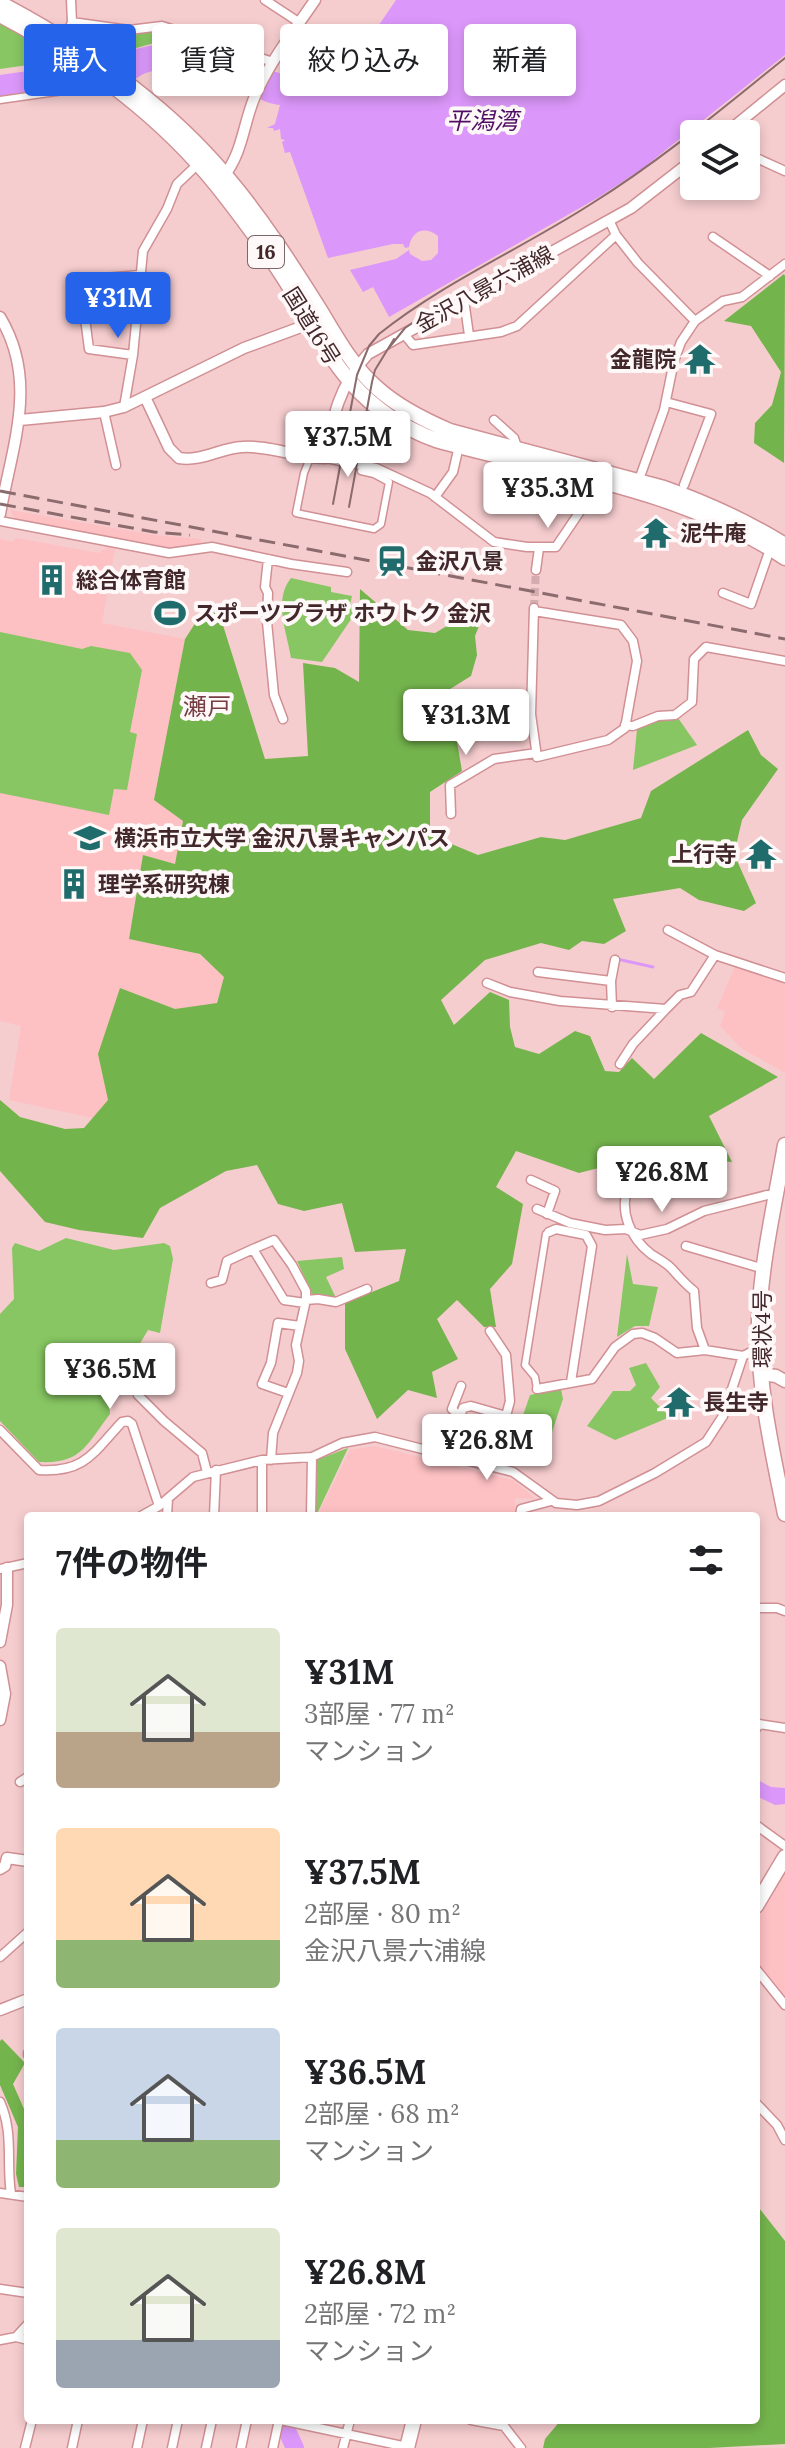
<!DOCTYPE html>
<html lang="ja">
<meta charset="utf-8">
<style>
body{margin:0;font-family:Lora,"Noto Sans JP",serif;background:#f2f2f2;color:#202124;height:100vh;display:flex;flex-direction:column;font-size:30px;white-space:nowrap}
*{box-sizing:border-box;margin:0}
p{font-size:26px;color:#757577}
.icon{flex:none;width:44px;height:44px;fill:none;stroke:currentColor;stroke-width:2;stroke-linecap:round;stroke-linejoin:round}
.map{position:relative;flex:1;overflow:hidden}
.details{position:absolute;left:24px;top:1512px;width:736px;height:912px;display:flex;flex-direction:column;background:#fff;border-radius:8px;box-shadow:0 4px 12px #0003}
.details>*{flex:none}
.guide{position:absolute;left:24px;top:24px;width:738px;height:72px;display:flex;gap:16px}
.fabs{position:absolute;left:680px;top:120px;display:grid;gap:16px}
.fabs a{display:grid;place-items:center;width:80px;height:80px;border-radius:8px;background:#fff;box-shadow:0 4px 12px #0003;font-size:40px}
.price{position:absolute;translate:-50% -68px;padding:0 18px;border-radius:8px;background:#fff;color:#222;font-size:26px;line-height:52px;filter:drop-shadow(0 2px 4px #0008)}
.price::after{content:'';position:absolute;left:50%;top:48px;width:24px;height:18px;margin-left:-12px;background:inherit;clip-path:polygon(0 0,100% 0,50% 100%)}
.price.selected{background:#2563eb;color:#fff}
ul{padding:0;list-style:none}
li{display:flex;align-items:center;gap:24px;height:200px;padding:0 32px}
li span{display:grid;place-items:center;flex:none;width:224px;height:160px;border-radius:8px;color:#555}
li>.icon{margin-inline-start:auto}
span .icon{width:96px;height:96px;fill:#fffc;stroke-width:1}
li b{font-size:34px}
h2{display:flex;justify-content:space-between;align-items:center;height:96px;padding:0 32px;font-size:34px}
.chip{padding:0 28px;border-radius:8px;background:#fff;box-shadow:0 4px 12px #0003;font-size:28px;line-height:72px}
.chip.selected{background:#2563eb;color:#fff}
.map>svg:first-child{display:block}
.built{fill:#fdc0c3}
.green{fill:#87c662}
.forest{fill:#74b44d}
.water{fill:#db97f9}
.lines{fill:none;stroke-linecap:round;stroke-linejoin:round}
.stream{stroke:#db97f9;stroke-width:3}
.river{stroke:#db97f9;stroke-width:18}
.minor-tunnel{stroke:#d2acae;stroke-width:8;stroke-dasharray:8 4;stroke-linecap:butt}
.pedestrian-casing{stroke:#d09094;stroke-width:9}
.minor-casing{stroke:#d09094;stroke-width:11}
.tertiary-casing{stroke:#d09094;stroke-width:13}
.secondary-casing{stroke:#d09094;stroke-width:15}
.primary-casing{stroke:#d09094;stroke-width:17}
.trunk-casing{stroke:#d09094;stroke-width:17}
.pedestrian{stroke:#fff;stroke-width:6}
.minor{stroke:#fff;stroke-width:8}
.tertiary{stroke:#fff;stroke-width:10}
.secondary{stroke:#fff;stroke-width:12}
.primary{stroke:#fff;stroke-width:14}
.trunk{stroke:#fff;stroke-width:14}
.tram{stroke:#8b6b6d;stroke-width:2}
.rail{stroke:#8b6b6d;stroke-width:3;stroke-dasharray:16 8;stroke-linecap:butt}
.labels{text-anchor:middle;stroke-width:8;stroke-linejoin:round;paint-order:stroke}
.shield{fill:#fff8f8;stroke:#7b6668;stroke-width:2}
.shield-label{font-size:20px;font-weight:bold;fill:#42282a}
.street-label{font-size:22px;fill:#42282a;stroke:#fff8f8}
.poi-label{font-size:22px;font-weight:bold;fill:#42282a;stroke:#fff8f8;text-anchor:start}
.water-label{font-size:24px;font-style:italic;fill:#4f0d65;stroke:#fff8f8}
.neighbourhood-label{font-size:24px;fill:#763e43;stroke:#fff8f8}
</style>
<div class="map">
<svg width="785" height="2448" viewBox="0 0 785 2448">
<rect width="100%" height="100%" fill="#f6cdcf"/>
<path class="built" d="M10,510l144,25 47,4v5l-31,6 -142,-28 -13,-3z
M17,538l82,15 8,-6 8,2 -13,74 83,16 -31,161 29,21 -8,43 -32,-9 -14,84 70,15 26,23 -9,26 -14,21 -27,-15 -55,-21 -4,135 -107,-23 12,-74 -21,-5v-482l11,3z
M735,966l50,14v93l-44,-25 -21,-22 5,-14 -8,-4z
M375,1446l138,34 23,19 -21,-1v18h-198l33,-66z
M785,1874v126l-29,-35v-43z"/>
<path class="green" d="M0,23l40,24 -12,18 -28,4z
M81,30l41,7 29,-5 15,2 5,8 -17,1 -46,13 -30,-20z
M291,578l40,9v5l21,4 -2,9 6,7 -34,50 -31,-4c-4,-25 -18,-58 0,-80z
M0,632l82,17 9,-3 39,7 12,17 -12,62 7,2 -10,56 -13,-1 -5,26 -109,-22z
M678,718l19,27 -64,25 4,-41 22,-9z
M66,1238l48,12 50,-7 6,3 3,13 -13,74 -12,-3 -39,66 1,18c-24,31 -28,50 -71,48l-39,-41v-107l14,-15 -2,-51 3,-5 24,8z
M627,1254l6,30 25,3 -9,39h-14l-18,11z
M342,1257l2,12 -18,8 10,21 -24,-4 -15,-33z
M646,1363l14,24 -9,11 19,19 -55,23 -28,-14 26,-35h17l6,-6 -7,-17z
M561,1389l2,10 -11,33 -18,7 -14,-6 -1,-6 11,-32z
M348,1448l-32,68 -2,-55z"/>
<path class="forest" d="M784,274l1,2 -1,187 -30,-20 1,-20 17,-18 9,-33 -30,-46 -27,-5z
M360,589l48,41 27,3 22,-13 25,-1 -7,17 2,19 -6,21 -45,28 6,28 25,10 5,29 -32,21v43l48,20 63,-18 24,3 76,-22 10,-27 97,-61 13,25 17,14 -36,51 -8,34 22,49 -12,8 -45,-11 -19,-12 -67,11 13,32 -22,13 -22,-3 -13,9 -28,-7 -56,17 -44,40 13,25 36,-33 19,8 1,27 5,20 24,7 36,-23 15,5 15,35 14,1 13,-14 22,21 47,-46 77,44 -69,39 23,46 -47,-4 -63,4 -43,11 -63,-22 -20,36 27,17 -11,60 -22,25 6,38h-12l-27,-27 -20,19 21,40 -26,13 5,26 -29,-8 -31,29 -32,-70v-46l54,-22 7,-32 -51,3 -13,-49 -38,8 -26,-7 -21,-39 -31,6 -66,37 -17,30 -64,-8 -34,-8 -45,-51v-71l20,17 45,12 19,-1 24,-28 -10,-46 22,-66 55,21 42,-6 7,-26 -24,-23 -71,-15 14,-84 32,9 8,-43 -29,-21 31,-161 22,-34 14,14 44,140 43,-3 -5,-93 32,5 24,14z
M2,2039l23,24 -12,21 15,34v69h-9l-3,-13 2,-47 -18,-42v-44z
M756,2204l29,37v203l-76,4h-166l2,-9 16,-19h195z"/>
<path class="water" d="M396,0h389v55l-143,114 -43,28 -210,120 -16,-30 -10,5 -13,-22 46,-11 13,-9 1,4 12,7 9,-1 7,-7v-17c-13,-10 -26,-6 -29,11l-4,1 -2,-4h-10l-65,14 -38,-106 -5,1 -3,-11 3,-2 -4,-1 -1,-10 -6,2 -1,-3h-6l8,-4 5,-19c-14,-1 -23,-8 -35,-14 -26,-11 -83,-33 -108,-13l-137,20v-23c36,-5 72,-10 107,-19 29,-7 51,-15 81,-11l147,45 26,-39 2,1 6,-13h3l-2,-1z
M756,1779l15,8 14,1v16l-10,1 -19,-9z"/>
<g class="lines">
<path class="stream" d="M617,959l36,8"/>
<path class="river" d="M282,2420l13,28"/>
<path class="minor-tunnel" d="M534,608l2,-38"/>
<defs>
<path id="pedestrian" d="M0,100l98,-14
M310,458l-6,15 -8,40 78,16 7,-5 8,-42 -15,-8 -13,-3
M537,1389l-2,-12 -10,-12 21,-131 3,-2"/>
<path id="minor" d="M265,0l35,23
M72,22l57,8 33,-4 111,36
M65,39l7,-17 -1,-22
M746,151l6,5 33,15
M616,235l22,28 57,58
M713,237l57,39
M464,300l5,35
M404,334l9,11 88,-13 16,-6 99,-91 -7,-15
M133,355l-44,-6 -9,-69 60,-5
M666,402l45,12 -27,71
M124,407l9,-52 10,-104 24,-42 10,-25 20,-19
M104,412l12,53
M494,420l20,18 4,12
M326,458l50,10 54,25 64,49 33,5h29l39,-58 3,-10
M641,474l23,-64 10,-49 7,-19 14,-21 28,-20 19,-4 43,-33
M435,497l18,-25 6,-26
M0,521l169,32 43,-6 79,17 56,8
M268,559l-3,28 3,6 -1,29 7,73 9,24
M536,570l3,-22
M723,593l28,11 19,-55
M534,611l87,14 12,16 4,20 -12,67 -17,12 -71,17 -6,-43 3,-106
M625,725l8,1 25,-10 17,-1 17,-13 2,-43 12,-12 79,14
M451,814l-1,-29 44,-26 42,-6
M668,930l47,25
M538,972l73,9 1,26
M611,981l4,-21
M487,983l23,9 50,9 106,8 14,-14 11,-3 24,-37 70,23
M620,1064l13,-20 33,-35
M661,1177h-8l-25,9c-9,25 2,52 23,68 6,4 16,9 21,15 7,8 13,15 22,22l3,37 8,22
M531,1180l24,11 -8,23
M537,1209l33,14 35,7 21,-1 14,6 27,-6 37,-18 63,-16h10
M549,1232l7,-3 30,6 6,11 -21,136
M686,1246l78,23
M211,1283l11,-3 5,-19 26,-12
M306,1300l12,-1 18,3 31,-13
M537,1389l55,-10 23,-32 18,-13 9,-1 13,5 22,15 28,-3 38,6 16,-8
M288,1393l-26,-9 9,-21 7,-40 22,3
M138,1395l26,26 38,32 5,19
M459,1416l-7,-7 9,-23
M0,1430l39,40c46,3 55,-18 83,-48l6,-1 4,3 27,82
M447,1455l16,-47 8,-2 35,10 4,-15 -4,-46 -16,-24
M271,1460l2,-27 24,-60 2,-12 -3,-16 10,-45v-9l-14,-26 -18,-25 -21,9 31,51 21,3
M141,1516l18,-10 34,-29 69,-17 50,-3 30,-14 33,-6 138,35 43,31 21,2 22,-4 56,-28 51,-31 17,-26 20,-60
M167,1516l1,-17
M214,1516l2,-46
M262,1516v-56
M311,1516l1,-59
M520,1516l1,-7 30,-8
M0,1569l28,-6
M756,1608h21l8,3
M756,1729l3,-5 26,4
M20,1782l8,-5
M756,1825l29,21
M0,1957l28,-25
M756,1969l29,36
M28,2053v2
M0,2102c14,31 6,60 11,92
M756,2103l21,22 8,15
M0,2193l28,4
M0,2289l28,4
M16,2337l12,-13
M0,2340l16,-3 12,3
M281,2420l126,27
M471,2420l33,6 17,22
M25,2448l7,-28
M72,2448l6,-28
M137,2448l6,-28
M172,2448l6,-28
M206,2448l6,-28
M241,2448l6,-28
M273,2448l6,-28
M343,2448l7,-28"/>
<path id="tertiary" d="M725,134l60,-49
M223,177c20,-24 20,-53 32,-81 15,-35 39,-65 60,-96
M0,317c39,64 12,129 0,197
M146,399l23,49 10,10c22,4 42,-10 63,-11 28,-2 55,11 84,11 7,-42 12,-71 42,-104l263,-146 63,-49
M20,420l84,-8 20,-5 120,-59 65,-24
M0,1642l7,-37v-37
M0,1666l5,28 -5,26
M0,1869l5,-3 2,-8 21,3
M0,2010l28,-11"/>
<path id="secondary" d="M761,1374l15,2 9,5"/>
<path id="primary" d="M785,1145c-10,58 -24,117 -26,175 -2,65 13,130 26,194
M756,1906l29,-49
M407,2448l7,-28"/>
<path id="trunk" d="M0,3c83,44 165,100 226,173 35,41 65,88 94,134 17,28 32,56 57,78 21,19 47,32 73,43l214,57c43,15 82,33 121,57
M0,15c82,43 160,100 218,172 26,33 52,68 74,104 39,68 65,120 144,149 118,33 244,48 349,118"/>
</defs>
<use href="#pedestrian" class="pedestrian-casing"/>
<use href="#minor" class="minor-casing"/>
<use href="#tertiary" class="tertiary-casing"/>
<use href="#secondary" class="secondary-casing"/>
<use href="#primary" class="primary-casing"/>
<use href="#trunk" class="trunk-casing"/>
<use href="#pedestrian" class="pedestrian"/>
<use href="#minor" class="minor"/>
<use href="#tertiary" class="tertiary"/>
<use href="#secondary" class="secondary"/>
<use href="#primary" class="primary"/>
<use href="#trunk" class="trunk"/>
<path class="tram" d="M388,349l17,-21 15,-10
M333,504l24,-129 12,-29 10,-12c65,-52 142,-85 212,-130 69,-43 131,-95 194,-146
M349,507l23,-125 3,-12 19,-31"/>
<path class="rail" d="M0,491l785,148
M0,504l154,28 36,3"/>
</g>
<defs>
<symbol id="temple-bare" viewBox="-9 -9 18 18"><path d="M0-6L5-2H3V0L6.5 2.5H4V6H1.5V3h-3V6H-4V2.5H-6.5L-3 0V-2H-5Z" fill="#206c6c" stroke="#fff8f8" stroke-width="2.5" paint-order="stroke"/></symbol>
<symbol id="station-bare" viewBox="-9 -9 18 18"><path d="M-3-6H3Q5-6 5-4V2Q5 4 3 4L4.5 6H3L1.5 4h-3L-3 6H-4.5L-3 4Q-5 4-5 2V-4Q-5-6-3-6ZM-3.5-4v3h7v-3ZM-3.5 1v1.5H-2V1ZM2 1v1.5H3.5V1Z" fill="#206c6c" stroke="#fff8f8" stroke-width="2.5" paint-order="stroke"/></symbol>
<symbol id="building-bare" viewBox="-9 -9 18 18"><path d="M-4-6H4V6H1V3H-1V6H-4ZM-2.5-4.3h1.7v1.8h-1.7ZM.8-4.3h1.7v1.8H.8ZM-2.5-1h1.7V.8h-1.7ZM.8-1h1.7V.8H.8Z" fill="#206c6c" stroke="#fff8f8" stroke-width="2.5" paint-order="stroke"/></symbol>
<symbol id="stadium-bare" viewBox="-9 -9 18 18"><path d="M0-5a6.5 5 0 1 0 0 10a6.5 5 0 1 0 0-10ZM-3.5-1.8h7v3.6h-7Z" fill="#206c6c" stroke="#fff8f8" stroke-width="2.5" paint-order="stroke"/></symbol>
<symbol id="university-bare" viewBox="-9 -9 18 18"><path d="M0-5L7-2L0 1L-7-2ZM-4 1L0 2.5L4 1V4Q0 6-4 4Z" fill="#206c6c" stroke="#fff8f8" stroke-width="2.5" paint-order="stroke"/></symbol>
</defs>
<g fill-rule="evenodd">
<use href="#temple-bare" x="678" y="337" width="44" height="44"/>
<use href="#temple-bare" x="634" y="511" width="44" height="44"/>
<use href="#station-bare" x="370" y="539" width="44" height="44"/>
<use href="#building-bare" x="30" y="558" width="44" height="44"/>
<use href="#stadium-bare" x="148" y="591" width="44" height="44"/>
<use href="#university-bare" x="68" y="816" width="44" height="44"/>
<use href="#temple-bare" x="739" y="832" width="44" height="44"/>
<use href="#building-bare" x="52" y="862" width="44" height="44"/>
<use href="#temple-bare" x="657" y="1380" width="44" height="44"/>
</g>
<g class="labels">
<rect class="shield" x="248" y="236" width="36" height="32" rx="6"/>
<g class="shield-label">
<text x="266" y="259">16</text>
</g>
<g class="street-label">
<text transform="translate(484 289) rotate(-29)" y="8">金沢八景六浦線</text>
<text transform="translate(312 326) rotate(58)" y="8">国道16号</text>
<text transform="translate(762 1329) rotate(-90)" y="8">環状4号</text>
</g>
<g class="poi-label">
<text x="676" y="367" text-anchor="end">金龍院</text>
<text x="680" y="541">泥牛庵</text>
<text x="416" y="569">金沢八景</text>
<text x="76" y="588">総合体育館</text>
<text x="194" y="621">スポーツプラザ ホウトク 金沢</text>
<text x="114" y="846">横浜市立大学 金沢八景キャンパス</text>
<text x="737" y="862" text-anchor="end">上行寺</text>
<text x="98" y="892">理学系研究棟</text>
<text x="703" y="1410">長生寺</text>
</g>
<g class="water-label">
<text x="482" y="129">平潟湾</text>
</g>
<g class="neighbourhood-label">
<text x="207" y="715">瀬戸</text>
</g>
</g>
</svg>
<div class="fabs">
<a><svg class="icon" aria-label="layers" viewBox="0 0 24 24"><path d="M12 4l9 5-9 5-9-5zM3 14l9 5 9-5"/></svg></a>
</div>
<b class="price selected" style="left:118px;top:340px">¥31M</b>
<b class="price" style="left:348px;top:479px">¥37.5M</b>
<b class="price" style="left:548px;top:530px">¥35.3M</b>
<b class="price" style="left:466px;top:757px">¥31.3M</b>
<b class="price" style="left:662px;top:1214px">¥26.8M</b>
<b class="price" style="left:110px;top:1411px">¥36.5M</b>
<b class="price" style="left:487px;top:1482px">¥26.8M</b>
<div class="guide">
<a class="chip selected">購入</a>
<a class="chip">賃貸</a>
<a class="chip">絞り込み</a>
<a class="chip">新着</a>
</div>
<section class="details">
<h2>7件の物件<svg class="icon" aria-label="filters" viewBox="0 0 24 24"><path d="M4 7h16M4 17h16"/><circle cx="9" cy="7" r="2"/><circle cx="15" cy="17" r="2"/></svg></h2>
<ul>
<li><span style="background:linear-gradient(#dfe7d0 65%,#b9a48a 0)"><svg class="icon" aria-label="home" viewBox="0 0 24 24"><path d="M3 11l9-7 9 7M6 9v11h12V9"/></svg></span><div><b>¥31M</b><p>3部屋 · 77 m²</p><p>マンション</p></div></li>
<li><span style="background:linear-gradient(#ffd9b3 70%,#8fb573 0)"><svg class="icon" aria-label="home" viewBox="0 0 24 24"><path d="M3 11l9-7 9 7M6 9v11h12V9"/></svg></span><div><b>¥37.5M</b><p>2部屋 · 80 m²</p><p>金沢八景六浦線</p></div></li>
<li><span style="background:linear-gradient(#c9d6e8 70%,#8fb573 0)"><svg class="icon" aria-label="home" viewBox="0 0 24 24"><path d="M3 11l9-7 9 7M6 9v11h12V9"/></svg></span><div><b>¥36.5M</b><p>2部屋 · 68 m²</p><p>マンション</p></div></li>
<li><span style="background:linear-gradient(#dfe7d0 70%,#9aa5b1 0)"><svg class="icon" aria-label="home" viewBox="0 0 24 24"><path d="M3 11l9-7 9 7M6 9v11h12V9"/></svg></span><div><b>¥26.8M</b><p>2部屋 · 72 m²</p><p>マンション</p></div></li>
</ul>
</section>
</div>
